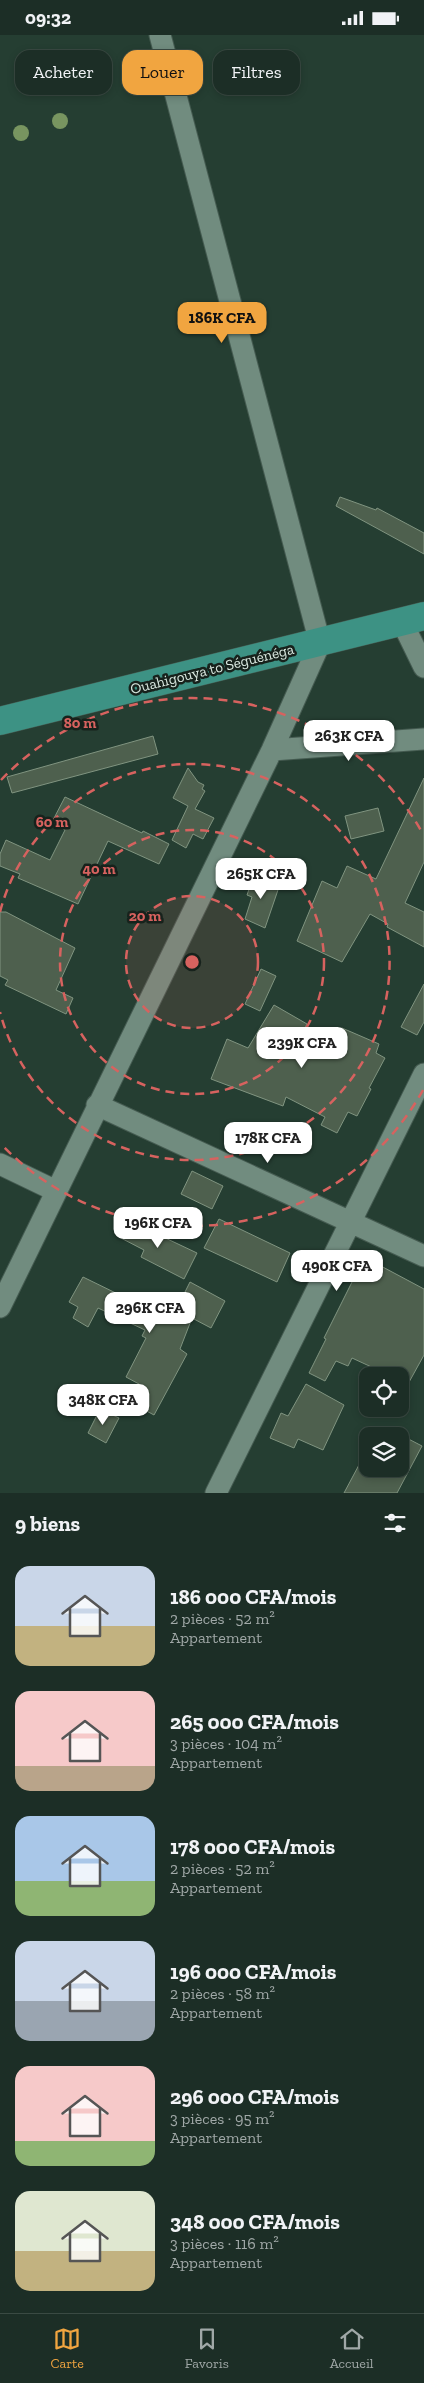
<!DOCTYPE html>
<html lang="fr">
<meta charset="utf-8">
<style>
body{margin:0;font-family:"Zilla Slab",serif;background:#293a32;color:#f1f3f6;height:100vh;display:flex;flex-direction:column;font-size:19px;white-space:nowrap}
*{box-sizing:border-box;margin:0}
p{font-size:16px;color:#a0a8a7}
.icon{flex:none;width:28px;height:28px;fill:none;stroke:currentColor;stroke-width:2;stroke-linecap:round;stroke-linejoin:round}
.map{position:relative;height:1458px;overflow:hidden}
.details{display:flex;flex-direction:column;background:#1c2e26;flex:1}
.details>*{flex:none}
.top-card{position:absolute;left:15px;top:15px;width:395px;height:45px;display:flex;gap:10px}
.tools{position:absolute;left:359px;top:1332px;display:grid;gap:10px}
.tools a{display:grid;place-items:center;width:50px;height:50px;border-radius:10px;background:#1c2e26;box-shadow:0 2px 8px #0003,0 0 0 1px #3a4a43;font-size:25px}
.price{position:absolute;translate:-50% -42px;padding:0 11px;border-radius:10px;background:#fff;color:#222;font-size:16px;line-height:32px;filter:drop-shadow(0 1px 2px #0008)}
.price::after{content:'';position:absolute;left:50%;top:30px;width:15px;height:11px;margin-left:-8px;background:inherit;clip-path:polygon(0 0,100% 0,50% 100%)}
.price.on{background:#f1a540;color:#111}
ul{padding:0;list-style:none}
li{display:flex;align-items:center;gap:15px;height:125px;padding:0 15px}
li span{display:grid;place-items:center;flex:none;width:140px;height:100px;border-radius:15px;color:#555}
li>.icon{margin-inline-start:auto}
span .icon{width:60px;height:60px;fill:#fffc;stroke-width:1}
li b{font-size:21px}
h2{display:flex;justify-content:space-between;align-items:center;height:60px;padding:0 15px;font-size:21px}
.pill{padding:0 18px;border-radius:15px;background:#1c2e26;box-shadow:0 2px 8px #0003,0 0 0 1px #3a4a43;font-size:18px;line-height:45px}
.pill.on{background:#f1a540;color:#111}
.status{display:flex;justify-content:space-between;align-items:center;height:35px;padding:0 25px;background:#1c2e26;direction:ltr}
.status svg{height:14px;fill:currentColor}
.tabs{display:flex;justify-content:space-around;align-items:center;height:70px;border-top:1px solid #3a4a43;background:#1c2e26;font-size:14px;color:#a0a8a7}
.tabs a{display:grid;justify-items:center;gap:2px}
.tabs .on{color:#f1a540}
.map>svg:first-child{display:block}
.building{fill:#4e604e;stroke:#809480}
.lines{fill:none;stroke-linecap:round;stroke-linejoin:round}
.street-casing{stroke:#455b51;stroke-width:23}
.primary-casing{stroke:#455b51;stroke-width:29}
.street{stroke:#718c7f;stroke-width:21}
.primary{stroke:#3d9284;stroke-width:28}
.tree{fill:#789560}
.ring{fill:none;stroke:#d7625f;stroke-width:2.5;stroke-dasharray:9 6}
.labels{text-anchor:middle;stroke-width:5;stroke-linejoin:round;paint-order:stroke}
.street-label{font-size:15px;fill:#d9e8e0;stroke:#17221c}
.centre{fill:#d7625f;stroke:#17221c;stroke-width:2.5}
.ring-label{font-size:15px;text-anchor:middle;font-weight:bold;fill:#d7625f;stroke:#17221c;stroke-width:5;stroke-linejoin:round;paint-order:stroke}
</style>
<div class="status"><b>09:32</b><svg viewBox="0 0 49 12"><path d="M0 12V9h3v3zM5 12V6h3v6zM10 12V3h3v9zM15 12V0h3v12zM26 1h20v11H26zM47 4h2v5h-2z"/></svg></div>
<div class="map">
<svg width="424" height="1458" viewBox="0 0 424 1458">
<rect width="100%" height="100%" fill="#253e32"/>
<path class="building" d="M340,462l36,13 1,-2 47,25v21l-88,-48z
M153,701l5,18 -146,39 -5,-16z
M188,733l10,14 6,3 -2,4 3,2 -10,18 19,9 -11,21 -10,-5 -7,14 -14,-8 16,-34 -15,-8z
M424,743v84l-19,41 19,9v35l-37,-20 1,-3 -18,-10 -28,48 -45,-21 25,-60 15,7 10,-22 29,13z
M65,762l77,36 1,-2 26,13 -10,20 -51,-23 -30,63 -60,-26 2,-4 -20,-8v-12l6,-14 44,20 15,-30 -13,-8z
M378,773l6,23 -33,8 -6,-23z
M254,840l26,9 -15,44 -20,-9 7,-22 -5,-2z
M0,877h6l69,36 -19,42 17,8 -7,16 -61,-29 3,-5 -8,-4z
M261,934l15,7 -16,35 -15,-7z
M424,949v38l-7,13 -16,-8z
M274,970l33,19 -7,12 32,15 10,-23 37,16 -3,9 9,5 -16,30 2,1 -14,27 -9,-4 -11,21 -16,-8 4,-8 -39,-20 -3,9 -72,-27 16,-40 21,9z
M192,1136l31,15 -11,23 -31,-15z
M123,1183l74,35 -13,26 -43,-22 3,-7 -27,-14z
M219,1184l71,34 -13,29 -73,-34z
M362,1227l9,5v-3l7,3 1,-2 45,24v66l-16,29 -8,-4v-4h-9l-39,-18 -4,8 -12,-5 -11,20 -16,-8 17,-34 -2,-1z
M83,1242l88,43 19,-38 35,19 -14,27 -19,-10 -12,31 7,5 -33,61 -24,-13 9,-18 -13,-7 20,-39 -4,-2 3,-6 -47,-22 -10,19 -15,-9 5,-11 -9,-5z
M306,1349l38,21 -21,45 -25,-11 -4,9 -24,-10 11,-25 7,3z
M100,1374l19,9 -13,25 -18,-10z
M395,1397l27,14 -25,47h-53l24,-45v21h32v-33h-7z"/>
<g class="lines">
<defs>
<path id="street" d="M402,587l22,45
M272,715l152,-11
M97,1070l327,151
M0,1129l56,27
M0,1272l272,-557 48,-107 -160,-608
M216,1458l208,-419"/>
<path id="primary" d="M0,686l424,-105"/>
</defs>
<use href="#street" class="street-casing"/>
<use href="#primary" class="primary-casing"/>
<use href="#street" class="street"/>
<use href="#primary" class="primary"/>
</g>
<g class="tree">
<circle cx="60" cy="86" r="8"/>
<circle cx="21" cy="98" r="8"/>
</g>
<circle cx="192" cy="927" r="66" fill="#d7625f" fill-opacity=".12"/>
<g class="ring">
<circle cx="192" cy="927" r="66"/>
<circle cx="192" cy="927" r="132"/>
<path d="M0 877A198 198 0 1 1 0 977"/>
<path d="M423 1055A264 264 0 0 1 1 1109M1 745A264 264 0 0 1 423 799"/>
</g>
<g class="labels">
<g class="street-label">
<text transform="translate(212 634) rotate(-14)" y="5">Ouahigouya to Séguénéga</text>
</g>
</g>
<circle cx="192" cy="927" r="8" class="centre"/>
<g class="ring-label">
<text x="80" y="693">80 m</text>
<text x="52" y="792">60 m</text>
<text x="99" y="839">40 m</text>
<text x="145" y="886">20 m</text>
</g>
</svg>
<div class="tools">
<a><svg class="icon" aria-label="locate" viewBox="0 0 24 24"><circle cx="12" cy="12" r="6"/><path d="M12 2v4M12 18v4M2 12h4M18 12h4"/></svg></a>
<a><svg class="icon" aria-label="layers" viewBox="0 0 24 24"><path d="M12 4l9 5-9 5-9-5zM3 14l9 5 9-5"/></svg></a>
</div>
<b class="price on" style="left:222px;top:309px">186K CFA</b>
<b class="price" style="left:349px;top:727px">263K CFA</b>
<b class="price" style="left:261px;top:865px">265K CFA</b>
<b class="price" style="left:302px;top:1034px">239K CFA</b>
<b class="price" style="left:268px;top:1129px">178K CFA</b>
<b class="price" style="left:158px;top:1214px">196K CFA</b>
<b class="price" style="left:337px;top:1257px">490K CFA</b>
<b class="price" style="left:150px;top:1299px">296K CFA</b>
<b class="price" style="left:103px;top:1391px">348K CFA</b>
<div class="top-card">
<a class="pill">Acheter</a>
<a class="pill on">Louer</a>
<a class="pill">Filtres</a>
</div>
</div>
<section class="details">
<h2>9 biens<svg class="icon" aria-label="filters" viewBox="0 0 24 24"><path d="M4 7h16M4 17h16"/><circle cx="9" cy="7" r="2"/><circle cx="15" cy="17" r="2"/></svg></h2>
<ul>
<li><span style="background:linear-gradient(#c9d6e8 60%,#c2b280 0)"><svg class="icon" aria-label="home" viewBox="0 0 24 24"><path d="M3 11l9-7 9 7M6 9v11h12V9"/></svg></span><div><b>186 000 CFA/mois</b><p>2 pièces · 52 m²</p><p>Appartement</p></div></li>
<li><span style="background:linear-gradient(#f6c9c9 75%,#b9a48a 0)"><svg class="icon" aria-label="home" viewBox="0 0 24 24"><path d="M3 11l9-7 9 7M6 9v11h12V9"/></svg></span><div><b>265 000 CFA/mois</b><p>3 pièces · 104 m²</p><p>Appartement</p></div></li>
<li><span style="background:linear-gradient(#a9c7e8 65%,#8fb573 0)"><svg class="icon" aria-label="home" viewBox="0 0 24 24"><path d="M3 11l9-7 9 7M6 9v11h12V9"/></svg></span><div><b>178 000 CFA/mois</b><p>2 pièces · 52 m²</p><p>Appartement</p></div></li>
<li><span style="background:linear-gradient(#c9d6e8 60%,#9aa5b1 0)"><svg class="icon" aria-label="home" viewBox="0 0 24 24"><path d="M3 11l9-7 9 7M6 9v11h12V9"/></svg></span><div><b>196 000 CFA/mois</b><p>2 pièces · 58 m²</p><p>Appartement</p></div></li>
<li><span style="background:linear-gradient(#f6c9c9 75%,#8fb573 0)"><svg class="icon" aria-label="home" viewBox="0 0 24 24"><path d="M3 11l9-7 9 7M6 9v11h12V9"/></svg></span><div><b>296 000 CFA/mois</b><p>3 pièces · 95 m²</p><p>Appartement</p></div></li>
<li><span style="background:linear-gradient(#dfe7d0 60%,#c2b280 0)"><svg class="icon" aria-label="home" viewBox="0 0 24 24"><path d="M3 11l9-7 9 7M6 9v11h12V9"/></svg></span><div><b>348 000 CFA/mois</b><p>3 pièces · 116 m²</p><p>Appartement</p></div></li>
</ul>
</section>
<nav class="tabs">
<a class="on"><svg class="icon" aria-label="map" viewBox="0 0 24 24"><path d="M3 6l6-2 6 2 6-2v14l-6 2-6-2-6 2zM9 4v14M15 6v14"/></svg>Carte</a>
<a><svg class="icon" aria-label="saved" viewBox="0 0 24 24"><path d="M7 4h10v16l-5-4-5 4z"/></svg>Favoris</a>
<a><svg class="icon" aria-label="home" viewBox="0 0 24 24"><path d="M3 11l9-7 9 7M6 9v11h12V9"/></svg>Accueil</a>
</nav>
